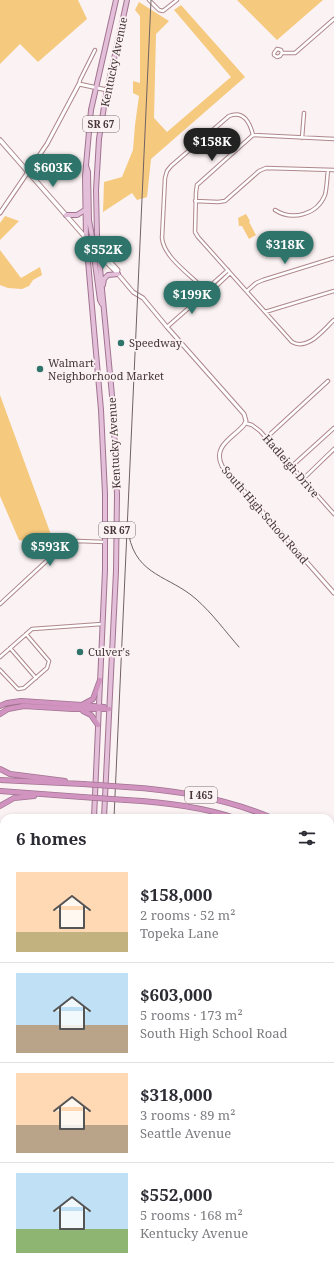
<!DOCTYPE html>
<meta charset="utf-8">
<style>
body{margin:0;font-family:"Noto Serif",serif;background:#f2f2f3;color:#2b2b33;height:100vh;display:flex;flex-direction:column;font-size:15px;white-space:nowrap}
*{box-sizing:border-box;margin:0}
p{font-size:13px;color:#7c7c81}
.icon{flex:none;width:22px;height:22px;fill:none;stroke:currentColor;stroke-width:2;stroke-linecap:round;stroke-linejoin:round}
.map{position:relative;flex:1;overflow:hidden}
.drawer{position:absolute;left:0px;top:814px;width:334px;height:456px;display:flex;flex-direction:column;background:#fff;border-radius:12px 12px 0 0;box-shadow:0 2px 6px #0003}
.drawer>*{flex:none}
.price{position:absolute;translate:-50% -34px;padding:0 9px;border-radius:14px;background:#2f746a;color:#fff;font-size:13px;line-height:26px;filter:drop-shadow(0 1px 2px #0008)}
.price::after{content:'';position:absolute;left:50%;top:24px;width:12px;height:9px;margin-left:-6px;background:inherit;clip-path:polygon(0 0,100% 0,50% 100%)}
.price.selected{background:#222;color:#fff}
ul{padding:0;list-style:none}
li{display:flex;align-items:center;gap:12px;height:100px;padding:0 16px}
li+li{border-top:1px solid #e1e1e2}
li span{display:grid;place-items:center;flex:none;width:112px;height:80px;border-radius:0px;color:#555}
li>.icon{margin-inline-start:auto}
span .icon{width:48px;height:48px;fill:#fffc;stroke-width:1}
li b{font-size:17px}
h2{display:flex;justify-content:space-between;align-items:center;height:48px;padding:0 16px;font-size:17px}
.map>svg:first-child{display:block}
.green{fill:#f5c97e}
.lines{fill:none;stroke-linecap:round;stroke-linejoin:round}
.stream{stroke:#ba99e6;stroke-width:1}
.minor-casing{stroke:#ae878b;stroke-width:4.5}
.tertiary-casing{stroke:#ae878b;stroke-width:5}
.secondary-casing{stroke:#ae878b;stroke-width:5.5}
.primary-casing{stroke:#a17390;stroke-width:6}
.motorway-casing{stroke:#a17390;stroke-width:6}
.minor{stroke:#fff;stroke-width:2.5}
.tertiary{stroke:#fff;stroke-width:3}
.secondary{stroke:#fff;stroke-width:3.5}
.primary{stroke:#e3bfd9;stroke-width:4}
.motorway{stroke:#d194c0;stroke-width:4.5}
.rail{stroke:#716264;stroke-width:1}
.motorway-bridge-casing{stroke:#a17390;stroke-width:6;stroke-linecap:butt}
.motorway-bridge{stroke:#d194c0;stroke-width:4.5}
.poi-dot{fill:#2f746a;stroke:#fbf2f3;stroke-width:1.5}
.labels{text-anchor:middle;stroke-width:3.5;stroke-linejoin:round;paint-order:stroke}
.shield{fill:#fbf2f3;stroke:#7d6e70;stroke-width:1}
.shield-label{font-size:10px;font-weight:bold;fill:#473638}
.street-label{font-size:11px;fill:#473638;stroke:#fbf2f3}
.poi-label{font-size:11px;fill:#473638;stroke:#fbf2f3;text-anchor:start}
</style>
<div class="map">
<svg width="334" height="1270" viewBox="0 0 334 1270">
<rect width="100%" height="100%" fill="#fbf2f3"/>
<path class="green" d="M0,0h78l9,19 -49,43 -18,-18 -20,20z
M237,0h86l-46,40z
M139,2l30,19 -13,13 -2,84 13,14 64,-55 -57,-67 7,-5 64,72 -94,82 -4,38 -10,3 -5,-7 -29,19 1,-30 18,-5 11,-27 2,-25 4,-29 -6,-3v-12l7,2v-67l-5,-6z
M246,214l4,7 -1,1 7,13 -7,4 -7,-13h-3l-1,-8z
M5,216l14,5 -19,19v-17z
M0,250l21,28 19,-11 2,8 -9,5 -4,6 -7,3 -14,-1 -8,-3z
M0,395l54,148 -35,-3 -19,-44z"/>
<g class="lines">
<path class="stream" d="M0,1248l4,-2"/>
<defs>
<path id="minor" d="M149,0l10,10 4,1 14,-11
M282,53l-2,3 -3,1 -3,-2v-2l3,-4 4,1 1,3h13l39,-34
M79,84l1,-4 15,-30
M253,135l-56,50 -1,7 -1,40 3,5 94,105c16,9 31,-12 42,-22
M253,135l81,4
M302,138l2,-25
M195,201l23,1 7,-1 34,-30 7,-3 68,2
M275,210c17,11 42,5 50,-15 2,-8 2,-17 3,-25
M207,291l2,-4 19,-17
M247,291l9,-8 7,-3 71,-22
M207,292c-13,-15 -43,-33 -45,-54l3,-60 2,-7 4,-5 58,-50c15,-6 21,7 24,19
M265,312l69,-21
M167,327l40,-35 4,-1 19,-18
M245,423l7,2 8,6 74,83
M266,438l62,-57
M292,466l42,-38
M303,479l31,-30
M0,604l53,-49 13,-11 12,-3 27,1
M10,648l26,30
M0,657l32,-28 70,-5
M0,670l18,19 6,-1 23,-20 2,-7 -23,-27
M0,936h4
M0,1011l4,5
M330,1029h4
M0,1068l4,-4
M0,1099l4,4
M0,1202l4,-4"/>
<path id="tertiary" d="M0,213l47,-69 32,-60 28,6
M99,251l3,4v3l15,15 16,19 10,6 24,29 77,87 2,7 -2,4c-11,13 -32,21 -22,41l112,127
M102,255l3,1 13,14 -1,3
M330,900l4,-4"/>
<path id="secondary" d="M0,140l86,98"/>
<path id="primary" d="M86,166l2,6 1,48 5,27
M66,215h11l8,-5
M89,241l5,15 6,44 2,4
M103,285l1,-6 4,-4 10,-1
M94,818l11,-248v-76l-4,-84 -15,-172 -1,-62 6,-66 25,-110
M104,818l12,-247 1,-76 -4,-89 -16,-170 -1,-46 3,-51 6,-39 22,-100
M21,1270l2,-4
M33,1270l1,-4"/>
<path id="motorway" d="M83,705l21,2
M0,706l7,-3 14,-2 61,4 11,-6 7,-19
M83,711l8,4 7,10
M0,714l8,-5 16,-3 49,3h36
M0,769l10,5 55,7
M0,780l83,4
M126,787c51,3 99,11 146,31
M0,791l82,6
M126,800c37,2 73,6 109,18
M0,806l14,-8 20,-2
M330,849l4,3
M0,859l4,3
M330,866l4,3
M0,869l4,2"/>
</defs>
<use href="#minor" class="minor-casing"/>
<use href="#tertiary" class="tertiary-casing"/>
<use href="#secondary" class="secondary-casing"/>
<use href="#primary" class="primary-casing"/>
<use href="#motorway" class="motorway-casing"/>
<use href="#minor" class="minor"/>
<use href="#tertiary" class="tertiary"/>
<use href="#secondary" class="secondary"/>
<use href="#primary" class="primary"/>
<use href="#motorway" class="motorway"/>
<path class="rail" d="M129,536c8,40 41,40 67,63 16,14 29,32 43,48
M114,818l37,-818
M44,1270l1,-4"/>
<defs>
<path id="motorway-bridge" d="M83,784l43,3
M82,797l44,3"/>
</defs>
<use href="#motorway-bridge" class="motorway-bridge-casing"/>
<use href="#motorway-bridge" class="motorway-bridge"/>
</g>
<g class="poi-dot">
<circle cx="121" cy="343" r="4"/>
<circle cx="40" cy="369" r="4"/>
<circle cx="80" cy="652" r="4"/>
</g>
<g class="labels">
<g class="shield">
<rect x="83" y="116" width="36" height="16" rx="3"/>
<rect x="99" y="522" width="36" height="16" rx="3"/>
<rect x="185" y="787" width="32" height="16" rx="3"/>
</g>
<g class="shield-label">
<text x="101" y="128">SR 67</text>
<text x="117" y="534">SR 67</text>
<text x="201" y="799">I 465</text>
</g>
<g class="street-label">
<text transform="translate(114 62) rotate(-78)" y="4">Kentucky Avenue</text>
<text transform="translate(114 443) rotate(-93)" y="4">Kentucky Avenue</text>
<text transform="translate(291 466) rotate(49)" y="4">Hadleigh Drive</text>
<text transform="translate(265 515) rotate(49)" y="4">South High School Road</text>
</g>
<g class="poi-label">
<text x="129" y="347">Speedway</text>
<text x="48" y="367">Walmart<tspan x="48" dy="13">Neighborhood Market</tspan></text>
<text x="88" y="656">Culver's</text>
</g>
</g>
</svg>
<b class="price selected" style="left:212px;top:162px">$158K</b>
<b class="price" style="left:53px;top:188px">$603K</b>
<b class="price" style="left:285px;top:265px">$318K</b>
<b class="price" style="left:103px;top:270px">$552K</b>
<b class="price" style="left:192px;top:315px">$199K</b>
<b class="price" style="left:50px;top:567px">$593K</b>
<section class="drawer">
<h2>6 homes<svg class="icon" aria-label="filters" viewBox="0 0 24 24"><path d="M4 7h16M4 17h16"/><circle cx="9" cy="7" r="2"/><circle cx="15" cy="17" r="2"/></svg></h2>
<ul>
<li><span style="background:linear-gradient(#ffd9b3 75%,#c2b280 0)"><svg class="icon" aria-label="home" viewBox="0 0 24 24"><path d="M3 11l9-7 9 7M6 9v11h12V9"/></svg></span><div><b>$158,000</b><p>2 rooms · 52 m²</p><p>Topeka Lane</p></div></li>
<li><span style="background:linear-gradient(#bfe0f5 65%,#b9a48a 0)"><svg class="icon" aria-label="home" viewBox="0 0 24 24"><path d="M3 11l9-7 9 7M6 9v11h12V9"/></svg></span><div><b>$603,000</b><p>5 rooms · 173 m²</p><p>South High School Road</p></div></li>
<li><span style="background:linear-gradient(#ffd9b3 65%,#b9a48a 0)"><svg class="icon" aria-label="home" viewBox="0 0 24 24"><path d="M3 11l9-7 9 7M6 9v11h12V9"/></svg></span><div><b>$318,000</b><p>3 rooms · 89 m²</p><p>Seattle Avenue</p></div></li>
<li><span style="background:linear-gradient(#bfe0f5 70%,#8fb573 0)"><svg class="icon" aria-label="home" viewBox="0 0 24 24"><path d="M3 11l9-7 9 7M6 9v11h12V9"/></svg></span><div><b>$552,000</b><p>5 rooms · 168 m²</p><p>Kentucky Avenue</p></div></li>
</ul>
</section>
</div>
